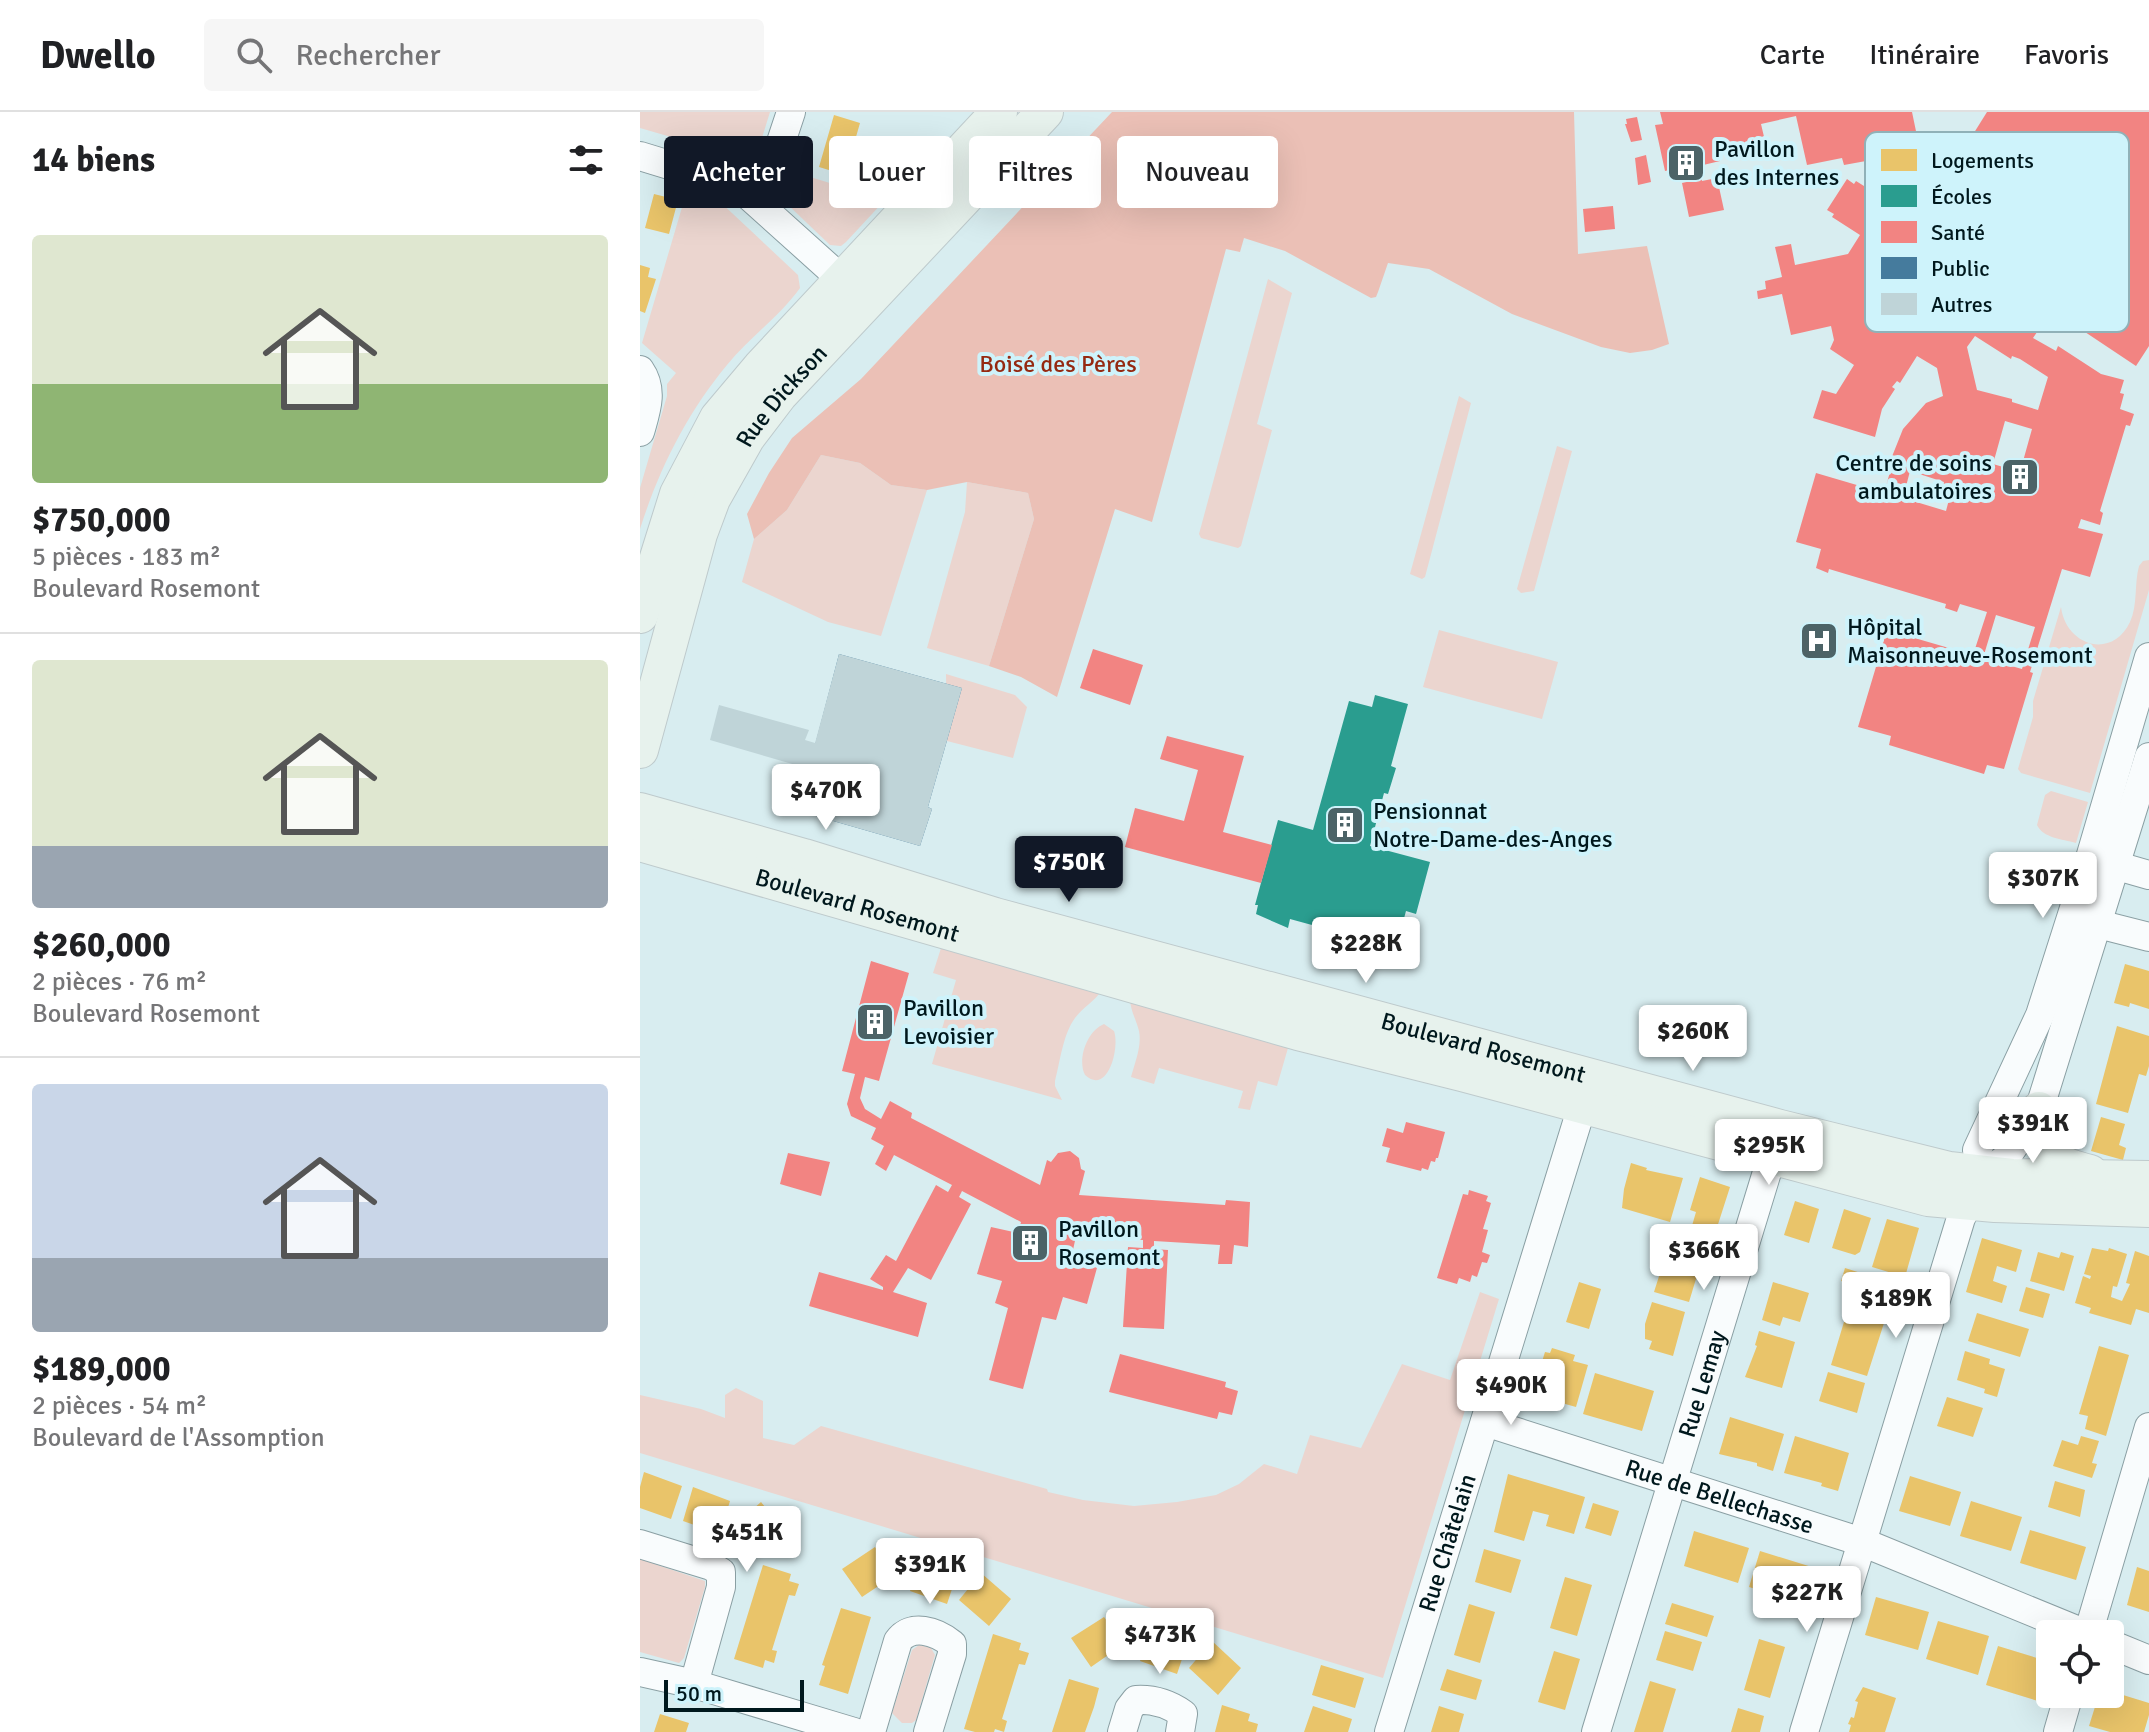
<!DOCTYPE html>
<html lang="fr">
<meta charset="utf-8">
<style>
body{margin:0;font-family:Signika,sans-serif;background:#f6f6f6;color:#202124;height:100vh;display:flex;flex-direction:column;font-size:30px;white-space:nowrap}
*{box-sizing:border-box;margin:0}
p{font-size:26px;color:#757577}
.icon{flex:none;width:44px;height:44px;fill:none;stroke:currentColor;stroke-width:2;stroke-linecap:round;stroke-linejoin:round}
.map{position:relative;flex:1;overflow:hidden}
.details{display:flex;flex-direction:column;background:#fff;width:640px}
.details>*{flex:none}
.hud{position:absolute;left:24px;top:24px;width:760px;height:72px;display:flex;gap:16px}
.buttons{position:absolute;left:1396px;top:1508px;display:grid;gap:16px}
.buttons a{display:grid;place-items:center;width:88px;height:88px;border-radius:8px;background:#fff;box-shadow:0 8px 32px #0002;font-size:40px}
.scale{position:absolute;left:24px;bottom:20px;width:140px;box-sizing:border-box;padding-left:8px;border:4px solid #00181d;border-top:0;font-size:22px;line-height:28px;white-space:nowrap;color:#00181d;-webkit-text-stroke:6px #cef3fb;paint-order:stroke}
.price{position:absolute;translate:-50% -68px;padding:0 18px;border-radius:8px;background:#fff;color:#222;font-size:26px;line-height:52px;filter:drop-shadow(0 2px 4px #0008)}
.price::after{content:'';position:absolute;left:50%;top:48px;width:24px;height:18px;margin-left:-12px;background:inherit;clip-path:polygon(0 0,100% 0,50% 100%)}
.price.on{background:#111827;color:#fff}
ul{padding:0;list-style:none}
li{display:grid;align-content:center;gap:16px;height:424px;padding:0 32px}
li+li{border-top:2px solid #e0e0e0}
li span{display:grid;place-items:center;height:248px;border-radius:8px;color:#555}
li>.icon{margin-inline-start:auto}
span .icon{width:144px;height:144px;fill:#fffc;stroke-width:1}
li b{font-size:34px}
h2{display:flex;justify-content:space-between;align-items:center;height:96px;padding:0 32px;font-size:34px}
.tag{padding:0 28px;border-radius:8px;background:#fff;box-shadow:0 8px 32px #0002;font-size:28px;line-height:72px}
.tag.on{background:#111827;color:#fff}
header{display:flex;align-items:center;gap:48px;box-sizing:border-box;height:112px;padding:0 40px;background:#fff;border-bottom:2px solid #e0e0e0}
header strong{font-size:38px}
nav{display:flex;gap:44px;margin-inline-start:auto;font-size:28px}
.search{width:560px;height:72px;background:#f6f6f6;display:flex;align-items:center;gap:20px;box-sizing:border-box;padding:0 28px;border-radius:8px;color:#757577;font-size:30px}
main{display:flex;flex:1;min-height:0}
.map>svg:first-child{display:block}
.green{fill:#ebd5cf}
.forest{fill:#ebc0b6}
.homes{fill:#e9c46a}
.schools{fill:#2a9d8f}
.health{fill:#f28482;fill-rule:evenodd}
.public{fill:#457b9d;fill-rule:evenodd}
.building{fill:#bfd4d8}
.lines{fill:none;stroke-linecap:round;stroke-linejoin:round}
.minor-casing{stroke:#8a9fa3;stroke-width:30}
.major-casing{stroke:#becacc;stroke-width:38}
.minor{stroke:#f9fcfd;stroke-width:28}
.major{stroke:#e7f2ed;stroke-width:36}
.labels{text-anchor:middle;stroke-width:8;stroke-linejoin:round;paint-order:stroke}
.poi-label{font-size:24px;fill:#00181d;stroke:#cef3fb;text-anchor:start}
.park-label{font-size:24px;fill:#952911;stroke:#cef3fb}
.street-label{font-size:24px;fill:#00181d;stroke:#cef3fb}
.key{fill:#cef3fb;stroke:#90b1b8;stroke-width:2}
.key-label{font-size:22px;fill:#00181d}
</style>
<header>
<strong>Dwello</strong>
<div class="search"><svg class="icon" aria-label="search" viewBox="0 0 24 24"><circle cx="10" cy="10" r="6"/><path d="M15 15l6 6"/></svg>Rechercher</div>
<nav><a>Carte</a><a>Itinéraire</a><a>Favoris</a></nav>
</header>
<main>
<section class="details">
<h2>14 biens<svg class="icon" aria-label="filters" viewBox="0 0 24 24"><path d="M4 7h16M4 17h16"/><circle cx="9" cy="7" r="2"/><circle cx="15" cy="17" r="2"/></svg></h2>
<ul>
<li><span style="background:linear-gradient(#dfe7d0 60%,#8fb573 0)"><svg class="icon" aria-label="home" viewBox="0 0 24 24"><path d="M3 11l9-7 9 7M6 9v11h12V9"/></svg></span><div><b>$750,000</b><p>5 pièces · 183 m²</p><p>Boulevard Rosemont</p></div></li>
<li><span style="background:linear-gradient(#dfe7d0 75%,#9aa5b1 0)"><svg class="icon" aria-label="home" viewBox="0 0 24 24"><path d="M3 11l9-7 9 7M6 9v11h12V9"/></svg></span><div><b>$260,000</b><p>2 pièces · 76 m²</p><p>Boulevard Rosemont</p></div></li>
<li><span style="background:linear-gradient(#c9d6e8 70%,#9aa5b1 0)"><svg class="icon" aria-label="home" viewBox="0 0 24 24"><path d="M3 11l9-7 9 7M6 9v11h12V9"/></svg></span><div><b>$189,000</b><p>2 pièces · 54 m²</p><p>Boulevard de l'Assomption</p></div></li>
</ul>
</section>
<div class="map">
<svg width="1509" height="1620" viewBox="0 0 1509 1620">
<rect width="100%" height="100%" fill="#d8edf0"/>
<path class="green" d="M0,0h130l-14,45 -9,2 -107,-31z
M154,60l91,28 -39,42 -5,4 -11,-1 -44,-42z
M48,75l29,12 81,76 2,13c-20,28 -51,50 -73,77 -40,48 -68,104 -87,164v-41l27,-92v-12l9,-11 -34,-30z
M628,167l24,14 -35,131 15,6 -31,116 -3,2 -37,-10 -2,-4z
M819,284l12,7 -46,174 -3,2 -12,-5z
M917,334l15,5 -38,140 -13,2 -4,-4z
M181,343l39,8 31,22 36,5 -46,146 -53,-14 -86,-40 12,-43 33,-29z
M327,370l61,11 6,26 -45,147 -62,-18 38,-136z
M1509,448v30l-59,203 -69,-20 -3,-4 15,-52v-16l28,-94c5,39 51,53 69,15 8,-17 4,-38 9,-56l4,-5z
M799,518l119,32 -16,57 -119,-32z
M306,562l69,21 12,12 -14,51 -66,-17z
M1411,679l37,11 -12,41c-14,-4 -33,-5 -39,-18l8,-30z
M302,833l160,45c-8,12 -19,17 -27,28 -12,16 -15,44 -20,63v5l7,14 -130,-36 24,-84 -23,-7z
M490,886l160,43 -13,45 -19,-5 -8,29 -12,-2 5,-17 -84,-23 -5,16 -23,-7c4,-15 11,-31 8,-46 -3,-12 -9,-21 -9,-33z
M464,912l10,7c6,16 -6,65 -29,44 -8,-16 2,-44 19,-51z
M840,1180l19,7 -116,379 -743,-225v-58l61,14 24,9v-23l11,-7 27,13v37l31,7 27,-19 226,63 1,3 35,8 51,6 43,-4 39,-7 23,-11 25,-20 33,10 13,-39 51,13 41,-84 48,16z
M0,1447l65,22v6l-21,71 -5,5 -39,-11z
M279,1533l12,3 4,7 -19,65 -4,3h-10l-10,-10 20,-63z"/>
<path class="forest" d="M472,0h462l4,142 69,-8 22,98 -17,6 -22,3 -29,-6 -89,-33 -83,-45 -41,-6 -10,29 -2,5 -5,1 -86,-47 -41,-13 -4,14 -14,-3 -74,273 -37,-13 -58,188 -36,-20 -32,-11 45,-147 -6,-26 -61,-11 -40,8 -36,-5 -31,-22 -39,-8 -34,55 -33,29 -7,-25 22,-41 23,-35 69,-59z"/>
<path class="homes" d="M194,3l26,8 -15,52 -26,-8z
M14,82l24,6 -9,34 -24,-6z
M0,153l10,3 -2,9 8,2 -11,34 -5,-2z
M1485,852l24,7v38l-19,-6 -1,4 -15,-4z
M1477,914l32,10v30l-3,10 -7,-2 -11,39 -32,-9z
M1461,1005l24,7 -6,21 7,3 -3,12 -32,-9z
M991,1051l16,5 -1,2 37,8 -13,44 -48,-14 2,-19z
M1060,1065l30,10 -18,56 -23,-7 7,-24 -6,-2z
M1155,1089l24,8 -10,34 -25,-8z
M1204,1097l27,9 -11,34 -5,3 -23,-7z
M1247,1107l32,9 -14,49 -33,-10z
M1342,1126l40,12 -6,22 -19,-6 -4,15 14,5 -5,17 -36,-11z
M1028,1136l34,11 -13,43 -35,-10z
M1452,1136l16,3 1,-3 18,6 -10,33 -4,-1 -1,5 -1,6 11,4 8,-17 -4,-1 9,-32 14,5v57l-13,-4 -5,16 -42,-12 2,-5 -16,-5 8,-27 7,3 1,-3 -7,-2z
M1398,1140l21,6 2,-6 13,4 -10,35 -34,-10z
M1205,1156l19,6 -4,13 -19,-6z
M939,1170l22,7 -12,40 -23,-7z
M1133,1170l36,11 -9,29 -17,-5 -3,9 -18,-6z
M1386,1175l24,7 -7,24 -24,-7z
M1012,1190l33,10 -12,44 -24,-7 3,-8 -7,-2v-15z
M1210,1190l32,9 -3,10 5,2 -17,53 -36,-11z
M1337,1201l52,16 -9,28 -52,-16z
M1119,1219l36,11 -13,46 -37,-11 12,-31 -2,-1z
M1459,1234l30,9 -23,81 -21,-7 3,-13 -9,-2z
M912,1236l23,7 -2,6 15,4 -12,42 -25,-7 -1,5 -19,-6 4,-11 -4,-1 5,-17 3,1 6,-19 5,1z
M1325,1239l25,8 -1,5 16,5 -8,28 -13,-4 1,-4 -28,-9z
M1188,1260l37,11 -8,30 -38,-12z
M955,1261l59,18 -12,40 -59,-17z
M1307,1285l36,11 -10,29 -36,-11z
M1090,1305l54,17 -11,37 -16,-5v-3l-38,-9z
M1155,1324l54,17 -11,38 -17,-5 1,-3 -38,-10z
M1441,1324l18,5 -7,22 5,1 -5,14 -39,-12 9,-26 16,5z
M4,1360l38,14 -11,33 -31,-11v-21z
M868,1362l77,23 -11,37 -28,-8 3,-11 -16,-4 -9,30 -30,-9z
M1270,1364l51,16 -11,34 -51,-15z
M1415,1369l30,9 -5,27 -32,-10z
M53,1375l37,14 -10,33 -37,-13z
M1331,1389l51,16 -11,34 -51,-15z
M121,1390l25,31 -25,23 -26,-31z
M953,1391l26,8 -8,25 -26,-8z
M1390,1418l56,17 -10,33 -56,-17z
M1054,1419l55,17 -11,35 -54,-17z
M235,1435l20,28 -33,22 -20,-28z
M844,1437l37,11 -10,33 -36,-11z
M1120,1439l55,17 -11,36 -55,-17z
M280,1445l38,14 -11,33 -37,-13z
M123,1453l28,9 -2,7 10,3 -4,12 -6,-1 -17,55 5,1 -3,12 -9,-3 -2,8 -29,-9z
M1497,1455l12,4v41l-22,-7z
M341,1461l30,26 -22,27 -30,-26z
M925,1465l27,8 -15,51 -27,-8z
M1236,1485l53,15 -11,38 -53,-15z
M1032,1491l42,13 -7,21 -42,-13z
M829,1492l26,8 -15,51 -26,-8z
M201,1496l30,9 -23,77 -29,-9 6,-19 -3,-1z
M464,1505l20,27 -33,23 -20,-29z
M1298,1509l51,15 -11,39 -52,-16z
M510,1515l38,14 -11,33 -37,-13z
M1025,1519l37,11 -9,29 -37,-11z
M353,1522l28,9 -2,7 10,3 -4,12 -6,-1 -17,55 5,2 -3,11 -9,-3 -1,3h-19l-11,-3z
M1119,1527l26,8 -15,51 -26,-8z
M572,1529l29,27 -23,27 -29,-27z
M1358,1534l52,16 -12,39 -52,-16z
M914,1539l26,8 -15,51 -27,-8z
M681,1553l43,13 -9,30 -43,-13z
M807,1557l35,11 -6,20 -36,-10z
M429,1567l30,9 -5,19 -9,25h-33z
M1010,1569l26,8 -13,43h-29z
M1223,1575l33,11 -11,34h-36l2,-7 -3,-1 3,-7 3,1 4,-16 -3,-1z
M1470,1579l39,12v12l-5,17h-34l-21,-6 10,-32h11z
M582,1593l28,9 -2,7 10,3 -2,8h-41z
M673,1594l39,13 -4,13h-44z
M799,1594l25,8 -5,18h-28z
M1098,1596l26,8 -4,16h-29z
M20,1602l29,9 -3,9h-32z"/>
<path class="schools" d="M735,583l33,9 -17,62 5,2 -8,26 -4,-1 -14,53 60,16 -14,52 -10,-3 -10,37 -106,-29 -2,9 -32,-14 2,-9h-3l23,-85 35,10 36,-129 23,6z"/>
<path class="health" d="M1020,0h252l10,48 -4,1 12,52 37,-57 3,3 4,-7 30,20 -5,13 16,11 14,-23 -57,-37 15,-24h162v234l-13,20 -63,-42 -2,2 -21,-13 -17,25 23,13 2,-5 43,28 23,6 -4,13 4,1 -4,15 14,5 -4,12 -4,-1 -26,86 3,2 -3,12 -19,-6 -3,9 25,6 -13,43 -28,-8 -32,103 3,1 -29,96 -17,-4 -3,9 -95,-29 2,-9 -33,-9 29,-97 86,25 14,-43 -27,-8 -3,8 -12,-4 1,-4 -117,-35 -1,4 -12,-5 5,-19 -25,-7 20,-69 68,20 8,-28 -3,-1 14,-35 23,-26 17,-7 -6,-28 -20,-12 -17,27 -3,-2 -5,6 3,2 -13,20 -7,28 -62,-19 9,-28 14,4 18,-29 -24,-16 4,-9 -3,-14 -40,9 -9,-41 -24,5 -1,-8 9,-2 -1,-8 17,-4 -7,-30 16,-3 4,21 53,-11 12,-19 -28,-18 2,-3 -7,-4 20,-31 7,5 2,-3 56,35 -11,-51 -33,7 -2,-11 -22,4 -2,-7 -35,7 -11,-49 -35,8 4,17 -47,10 2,10 -21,5 3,15 15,-3 7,32 -35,7 -7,-34 9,-2 -3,-15 -23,5 -10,-46 8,-1zM1339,106l14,10 -11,17 -14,-11zM1363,175l24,17 3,-4 11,7 -9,13 -35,-23zM1335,224l36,23 1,-3 8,3 28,18 -10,33 -26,-8v-3l-35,-9 -10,-43zM1365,309l27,8 -12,43 -27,-8zM1270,359l34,11 -2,8 9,2 -5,19 -43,-13zM1356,503l39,12 -13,42 -39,-11z
M997,5l5,23 -11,2 -6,-18h2l-1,-5z
M1006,43l5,27 -13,3 -3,-27z
M973,94l2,23 -30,3 -2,-23z
M453,537l50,16 -13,40 -50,-17z
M527,624l77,20 -21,76 49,13 -11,38 -136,-36 10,-39 49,13 14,-51 -38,-11z
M231,849l38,12 -30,108 -14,-4 -5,21 5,11 16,10 9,-18 22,12 -1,5 129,67 7,-25 4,2 7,-9 12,-2 9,7 2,11 4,2 -6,24 146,10 1,-5 24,2 -2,45 -14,-2 -2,19h-14l2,-19 -66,-4v8l14,1 -4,79 -41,-2 5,-80 15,1v-8l-67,-4 -3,14 27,7 -13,47 -24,-7 -7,23 -14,-3 -19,72 -34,-9 19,-72 -13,-5 7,-22 -25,-7 14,-47 27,6 3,-11 -59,-31 -3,6 12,7 -40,76 -23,-12 -15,24 34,11 -9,34 -109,-31 10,-34 64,18v-3l-13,-8 16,-24 10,6 40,-76 12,7 4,-7 -58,-30 -8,16 -11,-7 9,-18 -13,-7 5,-11 -25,-12 -4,-12 8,-30 -13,-3z
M766,1010l39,10 -7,26h-2l-1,4 -4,-1 -3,9 -6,-2 -1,3 -35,-9 4,-14 -8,-2 5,-18 16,5z
M148,1041l42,9 -9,34 -41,-12z
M829,1078l19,6 -2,5 5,2 -8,26 5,1 -6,22 8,3 -3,8 -5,-1 -5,15 -5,-2 -2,7 -11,-4 -2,6 -20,-6 26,-84 5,1z
M480,1242l106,28 -1,5 13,4 -6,24 -13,-3 -2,7 -108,-27z"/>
<path class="public" d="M199,542l123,34 -34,119 4,2 -12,37 -125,-36 11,-42h3zM222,583l57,17 -17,58 -56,-17z"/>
<path class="building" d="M199,542l123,34 -34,119 4,2 -12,37 -125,-36 11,-42 -96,-28 9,-35 90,25 -4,10 10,3z"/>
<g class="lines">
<defs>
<g id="minor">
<path d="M0,44l98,30 119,107"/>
<path d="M115,87l15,-24 21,-63"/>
<path d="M0,258c14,20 6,41 0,62"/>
<path d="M1460,749l49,14"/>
<path d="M1458,812l51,13"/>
<path d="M1343,1063l-6,-25 63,-135 50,-157 59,-201"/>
<path id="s1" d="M845,1310l377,120 224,92"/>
<path d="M0,1432l71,22 10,6v15l-27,97"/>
<path d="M1448,1522l61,-207"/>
<path d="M1470,1532l39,16"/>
<path d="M0,1560l54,12 160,48"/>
<path d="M231,1620l27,-91c13,-18 38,-10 54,3v10l-24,78"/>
<path d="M482,1620l7,-23 7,-9c17,-1 33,4 47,14l-3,18"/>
<path id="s2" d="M749,1620l199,-645"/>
<path id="s3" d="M956,1620l182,-596"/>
<path d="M1164,1620l157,-514 22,-43 22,-16 34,-49 110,-353"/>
<path d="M1418,1620l11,-38"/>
</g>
<g id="major">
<path d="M0,503l38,-121 40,-76 43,-51 238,-255"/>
<path id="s4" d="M0,638l59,-216 13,-35 35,-62 32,-42 266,-283"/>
<path id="s5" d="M0,699l164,46 191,59 785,212 169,42 63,7 137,2"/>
<path id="s6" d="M0,731l658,189 164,41 466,125 67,6 154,5"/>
<path d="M1399,998c9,44 5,52 51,63"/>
</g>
</defs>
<use href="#minor" class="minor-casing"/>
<use href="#major" class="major-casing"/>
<use href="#minor" class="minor"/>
<use href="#major" class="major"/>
</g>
<defs>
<symbol id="building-square" viewBox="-11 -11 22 22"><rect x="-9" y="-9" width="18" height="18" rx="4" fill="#4c6367" stroke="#cef3fb"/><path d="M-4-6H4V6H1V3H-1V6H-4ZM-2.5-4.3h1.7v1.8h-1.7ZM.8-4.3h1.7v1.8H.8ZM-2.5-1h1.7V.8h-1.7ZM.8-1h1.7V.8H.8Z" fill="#fff"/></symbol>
<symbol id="hospital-square" viewBox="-11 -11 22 22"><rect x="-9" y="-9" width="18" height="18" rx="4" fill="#4c6367" stroke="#cef3fb"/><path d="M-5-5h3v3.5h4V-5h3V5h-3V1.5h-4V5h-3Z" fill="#fff"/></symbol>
</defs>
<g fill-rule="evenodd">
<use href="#building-square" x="1024" y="29" width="44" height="44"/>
<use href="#building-square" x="1358" y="343" width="44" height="44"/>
<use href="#hospital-square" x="1157" y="507" width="44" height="44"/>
<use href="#building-square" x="683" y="691" width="44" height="44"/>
<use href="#building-square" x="213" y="888" width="44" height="44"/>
<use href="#building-square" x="368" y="1109" width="44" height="44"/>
</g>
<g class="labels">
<g class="poi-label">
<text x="1074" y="45">Pavillon<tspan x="1074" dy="28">des Internes</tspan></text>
<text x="1352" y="359" text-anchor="end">Centre de soins<tspan x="1352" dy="28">ambulatoires</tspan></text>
<text x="1207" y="523">Hôpital<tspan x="1207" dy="28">Maisonneuve-Rosemont</tspan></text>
<text x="733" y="707">Pensionnat<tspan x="733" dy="28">Notre-Dame-des-Anges</tspan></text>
<text x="263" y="904">Pavillon<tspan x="263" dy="28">Levoisier</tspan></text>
<text x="418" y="1125">Pavillon<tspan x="418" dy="28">Rosemont</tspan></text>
</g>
<g class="park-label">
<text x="418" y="260">Boisé des Pères</text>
</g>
<g class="street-label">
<text dy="8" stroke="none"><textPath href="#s4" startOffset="386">Rue Dickson</textPath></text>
<text dy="8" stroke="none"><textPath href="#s6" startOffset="226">Boulevard Rosemont</textPath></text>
<text dy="8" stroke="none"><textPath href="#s5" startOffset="876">Boulevard Rosemont</textPath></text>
<text dy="8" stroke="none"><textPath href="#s3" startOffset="364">Rue Lemay</textPath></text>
<text dy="8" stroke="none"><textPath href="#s1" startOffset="246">Rue de Bellechasse</textPath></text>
<text dy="8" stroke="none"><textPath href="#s2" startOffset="198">Rue Châtelain</textPath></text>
</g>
</g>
<rect x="1225" y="20" width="264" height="200" rx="12" class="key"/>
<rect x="1241" y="37" width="36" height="22" fill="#e9c46a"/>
<rect x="1241" y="73" width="36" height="22" fill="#2a9d8f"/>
<rect x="1241" y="109" width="36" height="22" fill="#f28482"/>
<rect x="1241" y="145" width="36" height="22" fill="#457b9d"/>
<rect x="1241" y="181" width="36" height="22" fill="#bfd4d8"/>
<g class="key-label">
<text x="1291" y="56">Logements</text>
<text x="1291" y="92">Écoles</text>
<text x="1291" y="128">Santé</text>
<text x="1291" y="164">Public</text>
<text x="1291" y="200">Autres</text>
</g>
</svg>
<div class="buttons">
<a><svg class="icon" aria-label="locate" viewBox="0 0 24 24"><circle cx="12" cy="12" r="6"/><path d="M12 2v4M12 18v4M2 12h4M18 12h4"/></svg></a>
</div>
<div class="scale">50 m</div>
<b class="price" style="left:186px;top:720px">$470K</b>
<b class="price on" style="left:429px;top:792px">$750K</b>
<b class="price" style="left:1403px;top:808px">$307K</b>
<b class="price" style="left:726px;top:873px">$228K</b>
<b class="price" style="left:1053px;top:961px">$260K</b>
<b class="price" style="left:1393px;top:1053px">$391K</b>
<b class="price" style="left:1129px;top:1075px">$295K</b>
<b class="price" style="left:1064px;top:1180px">$366K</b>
<b class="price" style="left:1256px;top:1228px">$189K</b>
<b class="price" style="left:871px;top:1315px">$490K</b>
<b class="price" style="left:107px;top:1462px">$451K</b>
<b class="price" style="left:290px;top:1494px">$391K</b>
<b class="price" style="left:1167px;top:1522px">$227K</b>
<b class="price" style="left:520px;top:1564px">$473K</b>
<div class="hud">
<a class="tag on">Acheter</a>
<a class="tag">Louer</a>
<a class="tag">Filtres</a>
<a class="tag">Nouveau</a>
</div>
</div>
</main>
